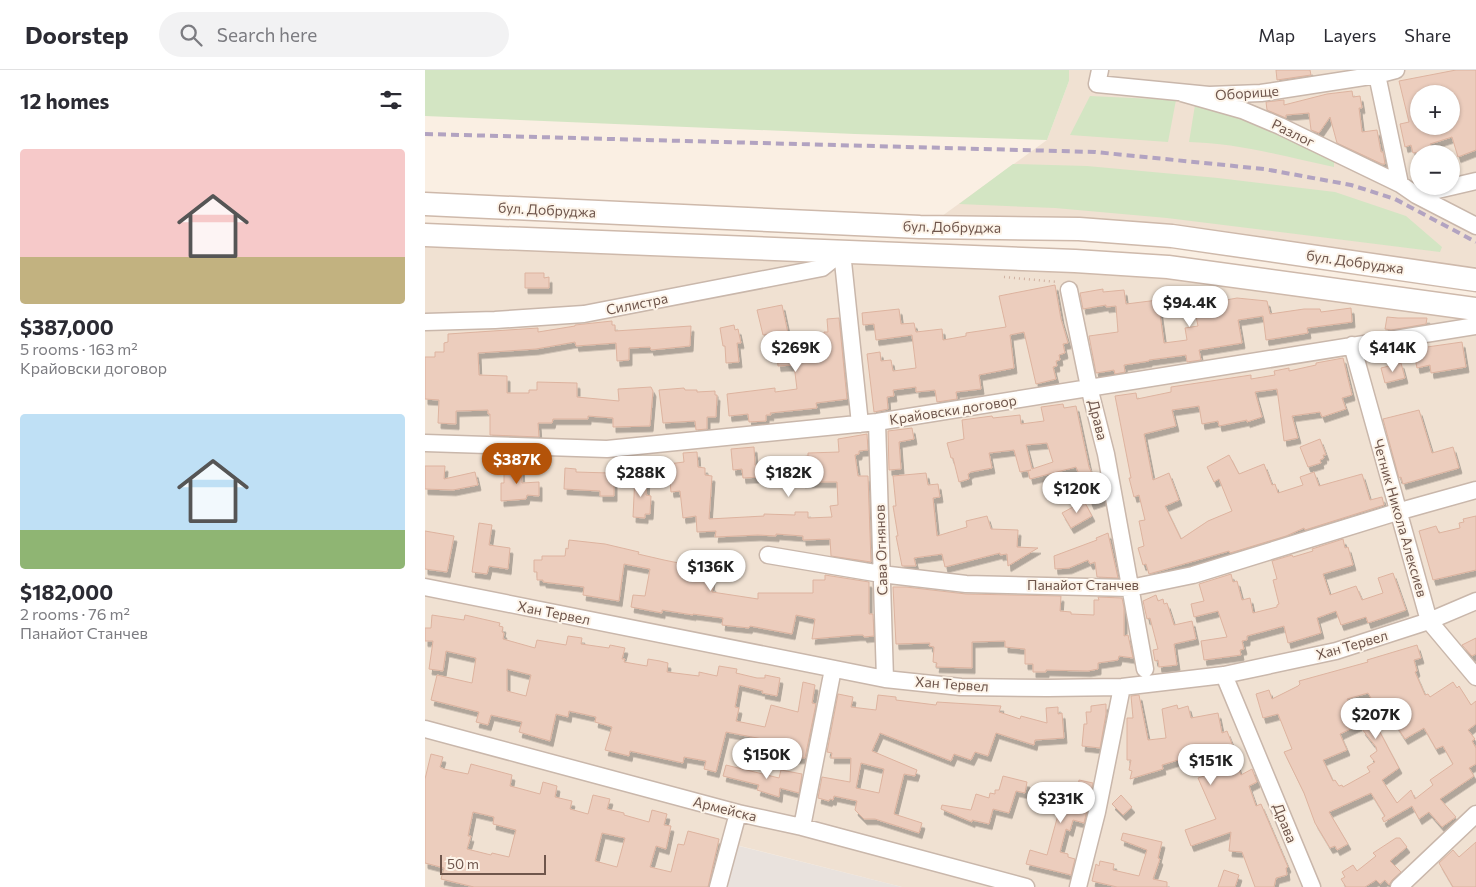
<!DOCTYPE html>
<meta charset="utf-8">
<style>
body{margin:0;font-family:Commissioner,sans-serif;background:#f2f2f3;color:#2b2b33;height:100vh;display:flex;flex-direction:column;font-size:19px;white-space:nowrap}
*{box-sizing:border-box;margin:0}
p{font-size:16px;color:#7c7c81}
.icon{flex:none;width:28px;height:28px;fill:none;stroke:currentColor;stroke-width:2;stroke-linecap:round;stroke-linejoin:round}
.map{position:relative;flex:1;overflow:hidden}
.drawer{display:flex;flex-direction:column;background:#fff;width:425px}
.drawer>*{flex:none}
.fabs{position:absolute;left:985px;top:15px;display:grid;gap:10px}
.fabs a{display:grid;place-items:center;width:50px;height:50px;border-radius:50%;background:#fff;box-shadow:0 1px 4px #0004;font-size:25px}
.scale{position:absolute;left:15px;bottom:12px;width:106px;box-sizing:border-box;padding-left:5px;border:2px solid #6f564c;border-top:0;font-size:14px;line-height:18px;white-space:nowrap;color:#6f564c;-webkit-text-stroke:4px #fdf4e9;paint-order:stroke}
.price{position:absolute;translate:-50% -42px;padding:0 11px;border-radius:18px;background:#fff;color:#222;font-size:16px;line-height:32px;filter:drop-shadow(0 1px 2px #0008)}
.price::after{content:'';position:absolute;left:50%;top:30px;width:15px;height:11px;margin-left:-8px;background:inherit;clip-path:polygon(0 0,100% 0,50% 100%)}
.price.current{background:#b45309;color:#fff}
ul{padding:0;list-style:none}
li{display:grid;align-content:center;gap:10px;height:265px;padding:0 20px}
li span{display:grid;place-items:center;height:155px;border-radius:5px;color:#555}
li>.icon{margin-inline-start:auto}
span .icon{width:90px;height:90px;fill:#fffc;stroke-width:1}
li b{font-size:21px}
h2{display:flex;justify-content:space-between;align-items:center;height:60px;padding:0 20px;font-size:21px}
header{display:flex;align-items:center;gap:30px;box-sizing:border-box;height:70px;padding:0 25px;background:#fff;border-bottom:1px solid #e1e1e2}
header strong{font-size:24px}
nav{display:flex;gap:28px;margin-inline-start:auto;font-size:18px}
.search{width:350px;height:45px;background:#f2f2f3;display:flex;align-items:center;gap:12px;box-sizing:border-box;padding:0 18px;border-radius:28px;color:#7c7c81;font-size:19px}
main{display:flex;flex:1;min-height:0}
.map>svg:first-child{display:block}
.residential{fill:#f0e1d2;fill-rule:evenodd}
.industrial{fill:#e9e2dd}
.green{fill:#d3e5c3}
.building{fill:#eccdbd;stroke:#ddb39f;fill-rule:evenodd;filter:url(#shadow)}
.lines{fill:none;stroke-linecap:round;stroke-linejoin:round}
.minor-casing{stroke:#c9b7ab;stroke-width:19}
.secondary-casing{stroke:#ceb9ab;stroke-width:25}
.path{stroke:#d0b1a1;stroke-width:2.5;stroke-dasharray:1 4;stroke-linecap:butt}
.minor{stroke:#fff;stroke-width:16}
.secondary{stroke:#fff;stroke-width:22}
.rail{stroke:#b2a3c1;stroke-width:4;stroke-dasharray:8 5;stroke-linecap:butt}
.labels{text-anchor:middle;stroke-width:4;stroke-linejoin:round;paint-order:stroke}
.street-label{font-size:14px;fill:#6f564c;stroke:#fdf4e9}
</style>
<header>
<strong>Doorstep</strong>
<div class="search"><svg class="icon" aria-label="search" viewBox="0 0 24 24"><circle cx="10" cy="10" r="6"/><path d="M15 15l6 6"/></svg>Search here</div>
<nav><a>Map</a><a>Layers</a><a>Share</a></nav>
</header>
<main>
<section class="drawer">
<h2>12 homes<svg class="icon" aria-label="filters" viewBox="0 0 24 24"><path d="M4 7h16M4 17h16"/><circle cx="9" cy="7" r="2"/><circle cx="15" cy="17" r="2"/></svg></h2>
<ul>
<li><span style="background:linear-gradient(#f6c9c9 70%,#c2b280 0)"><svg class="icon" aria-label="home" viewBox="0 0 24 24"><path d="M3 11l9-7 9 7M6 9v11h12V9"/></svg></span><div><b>$387,000</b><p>5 rooms · 163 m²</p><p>Крайовски договор</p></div></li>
<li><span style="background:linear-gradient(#bfe0f5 75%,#8fb573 0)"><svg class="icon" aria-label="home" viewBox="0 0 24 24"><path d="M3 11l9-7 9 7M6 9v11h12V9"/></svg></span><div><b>$182,000</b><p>2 rooms · 76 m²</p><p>Панайот Станчев</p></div></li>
</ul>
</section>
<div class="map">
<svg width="1051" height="817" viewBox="0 0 1051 817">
<defs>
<filter id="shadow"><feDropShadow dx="3" dy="5.5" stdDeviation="0" flood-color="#0004"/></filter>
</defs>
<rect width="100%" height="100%" fill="#faefe3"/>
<path class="residential" d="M644,0h407v197l-398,-45 -136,-6 105,-76 22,-59zM994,24h32v32h-32zM994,84h32v32h-32z
M0,177l650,26 91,6 310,40v568h-574l-166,-42 -12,42h-299z"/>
<path class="industrial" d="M310,775l167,42h-178z"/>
<path class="green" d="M0,0h644v11l-22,59 -192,-6 -430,-18z
M665,26l86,4 -8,42 -98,-7z
M770,35l53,15 86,39v8c-47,-10 -97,-24 -145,-25z
M588,94l74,2 131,12 117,14 71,24 36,31 -2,5 -273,-34 -112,-10 -96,-4z"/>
<path class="building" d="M851,0h34l1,5 -34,5z
M1031,0h20v80l-18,7 -6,-20 -22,7 2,6 -19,3 -2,-8 -6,2 -5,-23 9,-2 -10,-41zM994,24h32v32h-32z
M927,21l1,6 7,-1 2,12h-3l3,24 15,-2 4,22h2l2,12h-3l-45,-21 -7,-26 -11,16 -8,-3 -2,-17 -23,2v3l-19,-8 -1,-8 18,-2v5l43,-11z
M100,203h19v5l5,-1v11h-24z
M630,215l6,34 7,24 -5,1 2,9 -6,2 1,5 -4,1 1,5 -4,1 3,12 -20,5 -12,-52 -14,3 4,33 -35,7 2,14 -25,3 1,7 -20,3 -2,-12 -19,2v-5l-23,3 1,6 -7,1 1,12 -14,3 -7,-58 13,-2 1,9 10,-1 2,11 23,-3 -4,-33 -36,5 -2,-16 -11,1 -1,-12 37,-4 2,15 13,-1 2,9 26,-3 1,11 23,-4v-3l40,-6 -7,-31z
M678,219v3l21,-2 2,14 32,-4 6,43 23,-3 -2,-12 13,-2 -4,-20 43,-8 30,3 3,13 34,-5h16l1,3 30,-4 1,14 -45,6 1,5 -42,7 -3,-24 -25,4 4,23 -43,7 2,10 -14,2 -1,-7 -37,5v1l-25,4 1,7 -10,2 -1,-4 -18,3 -7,-37 29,-4 -2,-26 -10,1v-2l-23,4 -3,-16z
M357,235l7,33 4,-1 2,14h4l1,4 24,-3v-20h4l-1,-13 12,-1 8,81 -31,4 1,5 -47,5 1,2h-5v6l-17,1 -1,-8 -19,2 -2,-22 48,-6v4l22,-3 -3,-24 -16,1 -3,-33 -12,2 -6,-25z
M962,247l11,1h29l-1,6 -35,6 -6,-1z
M187,251v4h3v6l76,-5 -1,20 -39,4 -1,-3 -21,1v12l-12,1 -1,-18 -40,3 -1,-4 -39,7 -58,4 1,22 28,1v17h22v-3h8v-8l40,1v14l42,4 -1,-12 33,-2 2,4 -3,35 -37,1v-9l-25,-2v3h-35l-1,4h-14l1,14 -49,-2v-21h-2v-4l-32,1v13l-18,-1 1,-23 -14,-1v-42h10v-5h9v-9l4,-1v-8l90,-6v4l37,-6v-1z
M309,255l1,5 3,-1 3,14h-4l2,19 -13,1 -1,-17h-2l-3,-18z
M1037,272l4,25 -35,6 -1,-8 -13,3 -4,-19z
M918,288l9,37 -10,3 4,11 -24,8 -2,-5 -28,4 6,22 -14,3 -7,-52 -22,3 7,25 -15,5v-2l-28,6 -1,-5 -16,3 -3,-18 -27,4 4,16 -32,8 9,46 16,-7 10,27 -14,6 16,33 27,-18 24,-10 -13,-32 -5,3 -7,-15 22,-12 10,19 25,-10 8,21 3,-1 3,9 25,-8 -3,-8 14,-5 5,14 43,-12 8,26 12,-3 2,8 -79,25 -1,-2 -18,8 -56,17 -1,-2 -80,23 -3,-10 -3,1 -5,-17 6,-2 -5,-25 6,-1 -6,-25 -5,2 -5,-19h2l-16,-82 21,-3 1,6 34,-7v-5l80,-12v4l24,-4 -1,-4 15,-3v3l27,-6v-2z
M976,293l4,15 -20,5 -4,-15z
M259,318l1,2h12v2l18,-1v4h2l-1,22h-9v12l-11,1 -1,-9 -32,2 -4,-33z
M638,334l1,4 12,-2 13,61 9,20h2l3,13 -12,4 -15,-37 -46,12 -2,-8 3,-1 -11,2 -6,-22 -25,3 3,15 -21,4 -3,2 1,5 -10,3 -6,-24h-2l-4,-15 17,-4 -2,-19 30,-4 1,2 27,-3 1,9 23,-3 -3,-14zM622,373l6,19 -21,7 -6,-24z
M994,340l13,43 21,-6 6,21 -56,16 -2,-7 -2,1 -16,-59z
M487,358l2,11 -15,3 2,27 -12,1 -1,-39z
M442,364l1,16 -9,1v3l-4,1 3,21h10l3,86 -40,-6 -1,-17 -27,1v-4l-27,-2v2l-18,-1 -43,2 1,-6 -19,1 -1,-16 -13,2 -3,-27 -9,1 -3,-28 16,-2 -1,-9 14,-1 1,15 7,1v7l7,1 -3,43 55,-3v-2l31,1v-3h13v6l24,-1 -2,-11 8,-1 -1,-23h-35v-5l-22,5 -1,-6 -36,2 -1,-9 -9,1 -2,-21 23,-2 1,18h28l-1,-5 26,-4v-3l31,-1 -1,-13z
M895,369l6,16h-3l1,3 -4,2 1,3 -13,4 -8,-20z
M96,395l1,18 17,-1v14l-12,-1 -1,4 -25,2v-18h3v-17z
M0,396h20l-1,13 31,-7 3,13 -25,5 -28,-1z
M140,398l11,1v3l34,1v4h4v19h-14v-5l-36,-2z
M501,403l2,12 10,-1 2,13 -7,1 4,38 30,-9 -1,-6 21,-5 4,13 27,1 -1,17 21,1 -30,18 -1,-12 -7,1v-2l-55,14 -3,-13 -28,4 2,8h-14l-6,-30h2l-5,-30h3l-3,-30z
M210,405h12l-1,20 5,1 -1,18h-5v4l-12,-1z
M659,431l8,15 -21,12 -9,-15z
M1051,446v54l-43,10 -14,-49 17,-5 3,7 21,-5 -1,-5 5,-1 -1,-3z
M54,453l13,2 -3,20 21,3 -2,21 -19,-3 -2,8 -15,-2z
M0,461l29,5 -7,36 -22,-3z
M683,463l10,45 -21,-1 -2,-15 -5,2 -2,-4 -19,8 -14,1 -1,-13 43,-16 -1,-2z
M918,469l2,9 3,-1 5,18 -30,9 7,21 26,-9 6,14 21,-7 -5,-15 15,-5 13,37 -38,13 -2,-6 -25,8 -5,-14 -19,7 4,15 -33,10 -4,-17 -37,10v4l-5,1 2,8 -4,1 1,5 -37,5 -3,-19 26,-4 -9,-26 -24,6 -3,-13 13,-3 -5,-17 32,-10 2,8 4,-1 5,19 8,-2 3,15 24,-6v-2l2,-1 -6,-24 4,-1 -5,-18 20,-6 1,2 20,-6 -1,-2z
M144,470l36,4 34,8 -1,2 26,6 49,10 -2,16h2l-1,6 46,7v-6h55v-13h12v-5l44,7v32h4l1,22 -10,1 -1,-2h-6l-45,4 3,-20 -19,-4 -4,19 -42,-8 -1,2 -27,-3 1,-7 -30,-4v1l-31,-5v3l-31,-6 2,-12 12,1 5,-27 -26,-5 -5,37 -36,-6 1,-8 -41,-5v-2h-6v-8h-3v-12h8v-4h23l1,-8 2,1z
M468,517h13l60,7 95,2 -1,15 11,1v2l23,1v-15h5l-1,-3 24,1 2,10v28l4,-1 5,23 -14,-2 -1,4 -20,3v6l-10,2 -42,-1v2h-13v-8h-8v-15l-20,-2v-6l-33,1v26l-36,-1 1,-4 -4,-1 1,-15 -5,-1 1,-3 -34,1z
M731,525l2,6 5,-2 1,5 3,-1 7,22 18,-4 4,18 -22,5 3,21 -18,2 -1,-7 -3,1 -2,-11 5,-1 -8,-31 -3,1 -4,-18z
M7,545l32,5 1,-5 35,8 -1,3 4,1 -1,5 2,1 -1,6 32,9 2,-8 29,5 2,-9 14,2 -1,6 28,4 1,-3 15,3 -3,11h3l-1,3 23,4 1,-7 12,2 8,2 -1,9 32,4v-4l18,4 2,-10 18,3 -1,4 21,5h8v-3l15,3 -3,18 -15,-3 1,-2 -24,-6 -4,22 4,1 -3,13 29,6 6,-22 27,7 5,-30 12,3 -3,18 4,1 -11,54h-20v-4l-8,-2 1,-10 -52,-10 -10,40 -12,-3 2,-8 -22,-4 -1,6 -53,-12 -1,5 -24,-6 7,-23 -17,-5 1,-5 -27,-6 -1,6 -12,-3 -6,27 -31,-9 3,-10 -31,-7 -3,10 -12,-3 3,-10 -48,-12 6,-25 35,8 4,-25 -30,-7 -3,20 -14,-2 4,-28h-8v-13h6zM82,599l24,6 -5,21 -19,-5z
M1051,568v16l-4,2 -10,-11z
M992,575l4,13 -7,2 3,11 -2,1 10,23 3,-1 2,3 23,-15 4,6 2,-2 12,19 5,-4v23l-8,6 7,9 -3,2 4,7v16l-7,4 5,8 -34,23 16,18 -14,10 -13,-15 -10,7 -7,-13 -28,16 -2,-4 3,-2 -14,-23 -42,19 19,32 -11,6 -2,-4 -5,2 -15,-25 -11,-30 -20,-41 8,-3 -14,-35 -15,4 -7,-24 13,-4 3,9 26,-13 2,-2 -1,-3 69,-19 -1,-2zM943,623l12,20 6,-3 19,29 19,-11 12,21 7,-3 10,18 -23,16 3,5 -18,14 -4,-9 -14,13 -15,-23 17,-12 -25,-47 -12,8 14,18 1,4 -7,5 5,6 -8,5 3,5 -27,15 -1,-2 -3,1 -4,-6 -2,1 -10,-21 24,-10 -7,-16 19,-9 -12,-26z
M413,624l15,3 -2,10 25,3 2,-15 18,2v3l40,5 1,-3 64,4 -2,6 21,7 1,-3 26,7 -1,-15 12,-1v7l4,-1 2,25 -29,2 -1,5 -38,-12 -8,23 -13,-4 -4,8 -17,-6 -3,7 -71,-28 -8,18 45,19 -2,6 -11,-2 -10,40 28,9 -3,10 -44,-14h-11l-9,-9 2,-9 -23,-5 -1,4 -3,-1 -1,2 -11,-3 4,-21 28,5 1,-24h-20l1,-5 -5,-1zM436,693l23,6 -5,24 -23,-5z
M714,625l9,45 18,-2 -4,-29 15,-4 1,4 10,-3 3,12 27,-5 4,20 5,-2 7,18 -2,1 9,25 11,-6 5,13 -8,4 7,20 5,-2 27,63 -2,1 1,7 -11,3 -2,9h-19l-13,-35 -13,-1 2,-19 -40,14 -6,-16 31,-11 -18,-41 15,-5 -6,-22 -45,14 1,4 -33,10 2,-8 -3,-1 2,-10h-4v-42h6l-2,-22z
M681,634v10l-6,34 -18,-2 2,-22h3l-1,-12h5v-6z
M6,684l12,3 -3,10 4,2 24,5 3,-10 41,11 -2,11 8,2 22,6 3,-12 14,4 -2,11 17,4 -2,8 18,5 5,-19 17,4 -3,10 17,4v2l25,7 3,-12 15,4 -3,11 7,1 -5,23 -10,-3 -6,21 21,5 7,-28 6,1 4,-14 31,8 -11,48h-234l-33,-8 3,-11 -19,-5v-84zM48,742l21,5 -1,7 23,6 -7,27 -17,-4 -1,2 -24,-6 4,-13h-3zM177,763l23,5 -8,29 -22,-6z
M301,695l53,13 2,-8 21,4 -3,19 -19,-5 -1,9 -22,-7 2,-5 -36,-9z
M578,706l24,6 -2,11 -9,-2 -7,22 -16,-4 -4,15 -17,-4v2l-31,-13 1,-4 29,5 5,-16 13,4 1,-5 5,1v-4h4z
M654,710l14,3 -9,40 -11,-3 -3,11 -4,-2 -6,23 8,2v3l7,2 -4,16 -45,-11 4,-14 17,5 14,-51 -26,2 -2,-17 33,-4 1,12 10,1z
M696,725l11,12 -9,8 -11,-11z
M698,763l39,9 -4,16 2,1 -7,20 14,3v5h-50l-25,-6 4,-17 3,2 1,-5 14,3 -1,6 26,6 8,-26 -26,-10z
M971,768h4l7,9 -17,14 11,11 -9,8 -3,5 -4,-5 -5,4 -4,-4 -11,7h-19l-5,-8 4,-2 -3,-5 11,-7 4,6 19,-15 -3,-3z
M1051,772v45h-23l-14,-24 14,-13 6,7z
M799,800l15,5 -4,12h-17z"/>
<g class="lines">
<defs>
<path id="minor" d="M675,0l-3,14 112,11 52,-2 116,-18 19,-5
M951,0l24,114
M757,23l60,17 38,16 120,58 16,11 60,31
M991,125l60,-14
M417,182l18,172
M644,220l20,97 17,67 39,215
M0,252l70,-2 89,-6 238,-46 20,-16
M927,275l77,276 47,56
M452,352l8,257
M0,373l182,6 270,-27 599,-96
M343,485l113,19 85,10 164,4 63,-13 204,-63 79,-22
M0,517l460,92 76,8 87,1 74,-1 102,-12 112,-24 93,-30 47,-20
M799,605l88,212
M0,659l313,84 64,14 224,60
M377,757l31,-158
M293,817l20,-74
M653,817l19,-75 25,-125
M974,817l77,-73"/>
<path id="secondary" d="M0,134l495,23 159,2 93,7 304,44
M0,165l650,26 93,6 308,42"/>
</defs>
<use href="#minor" class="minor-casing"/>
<use href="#secondary" class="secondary-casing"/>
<path class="path" d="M579,207l54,5"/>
<use href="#minor" class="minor"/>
<use href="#secondary" class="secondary"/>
<path class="rail" d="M0,64l670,18 169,17 87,16 44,14 81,43"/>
</g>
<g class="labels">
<g class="street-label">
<text transform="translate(822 23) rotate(-4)" y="5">Оборище</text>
<text transform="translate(868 63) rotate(26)" y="5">Разлог</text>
<text transform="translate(122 140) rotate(3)" y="5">бул. Добруджа</text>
<text transform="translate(527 157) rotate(1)" y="5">бул. Добруджа</text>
<text transform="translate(930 192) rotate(8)" y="5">бул. Добруджа</text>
<text transform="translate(212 234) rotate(-11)" y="5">Силистра</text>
<text transform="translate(528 340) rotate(-9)" y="5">Крайовски договор</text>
<text transform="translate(673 350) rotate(76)" y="5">Драва</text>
<text transform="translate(975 448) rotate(74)" y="5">Четник Никола Алексиев</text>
<text transform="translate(456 480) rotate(-92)" y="5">Сава Огнянов</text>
<text x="658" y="520">Панайот Станчев</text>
<text transform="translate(129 543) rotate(11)" y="5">Хан Тервел</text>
<text transform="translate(927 575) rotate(-16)" y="5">Хан Тервел</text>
<text transform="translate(527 614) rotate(4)" y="5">Хан Тервел</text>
<text transform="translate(300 739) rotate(14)" y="5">Армейска</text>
<text transform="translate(860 753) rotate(68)" y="5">Драва</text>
</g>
</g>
</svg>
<div class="fabs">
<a>+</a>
<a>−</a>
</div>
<div class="scale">50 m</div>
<b class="price" style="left:765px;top:258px">$94.4K</b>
<b class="price" style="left:371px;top:303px">$269K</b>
<b class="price" style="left:968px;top:303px">$414K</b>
<b class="price current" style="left:92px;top:415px">$387K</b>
<b class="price" style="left:216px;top:428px">$288K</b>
<b class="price" style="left:364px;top:428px">$182K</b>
<b class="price" style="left:652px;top:444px">$120K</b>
<b class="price" style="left:286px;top:522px">$136K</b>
<b class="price" style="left:951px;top:670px">$207K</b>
<b class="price" style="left:342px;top:710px">$150K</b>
<b class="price" style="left:786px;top:716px">$151K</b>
<b class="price" style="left:636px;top:754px">$231K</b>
</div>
</main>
